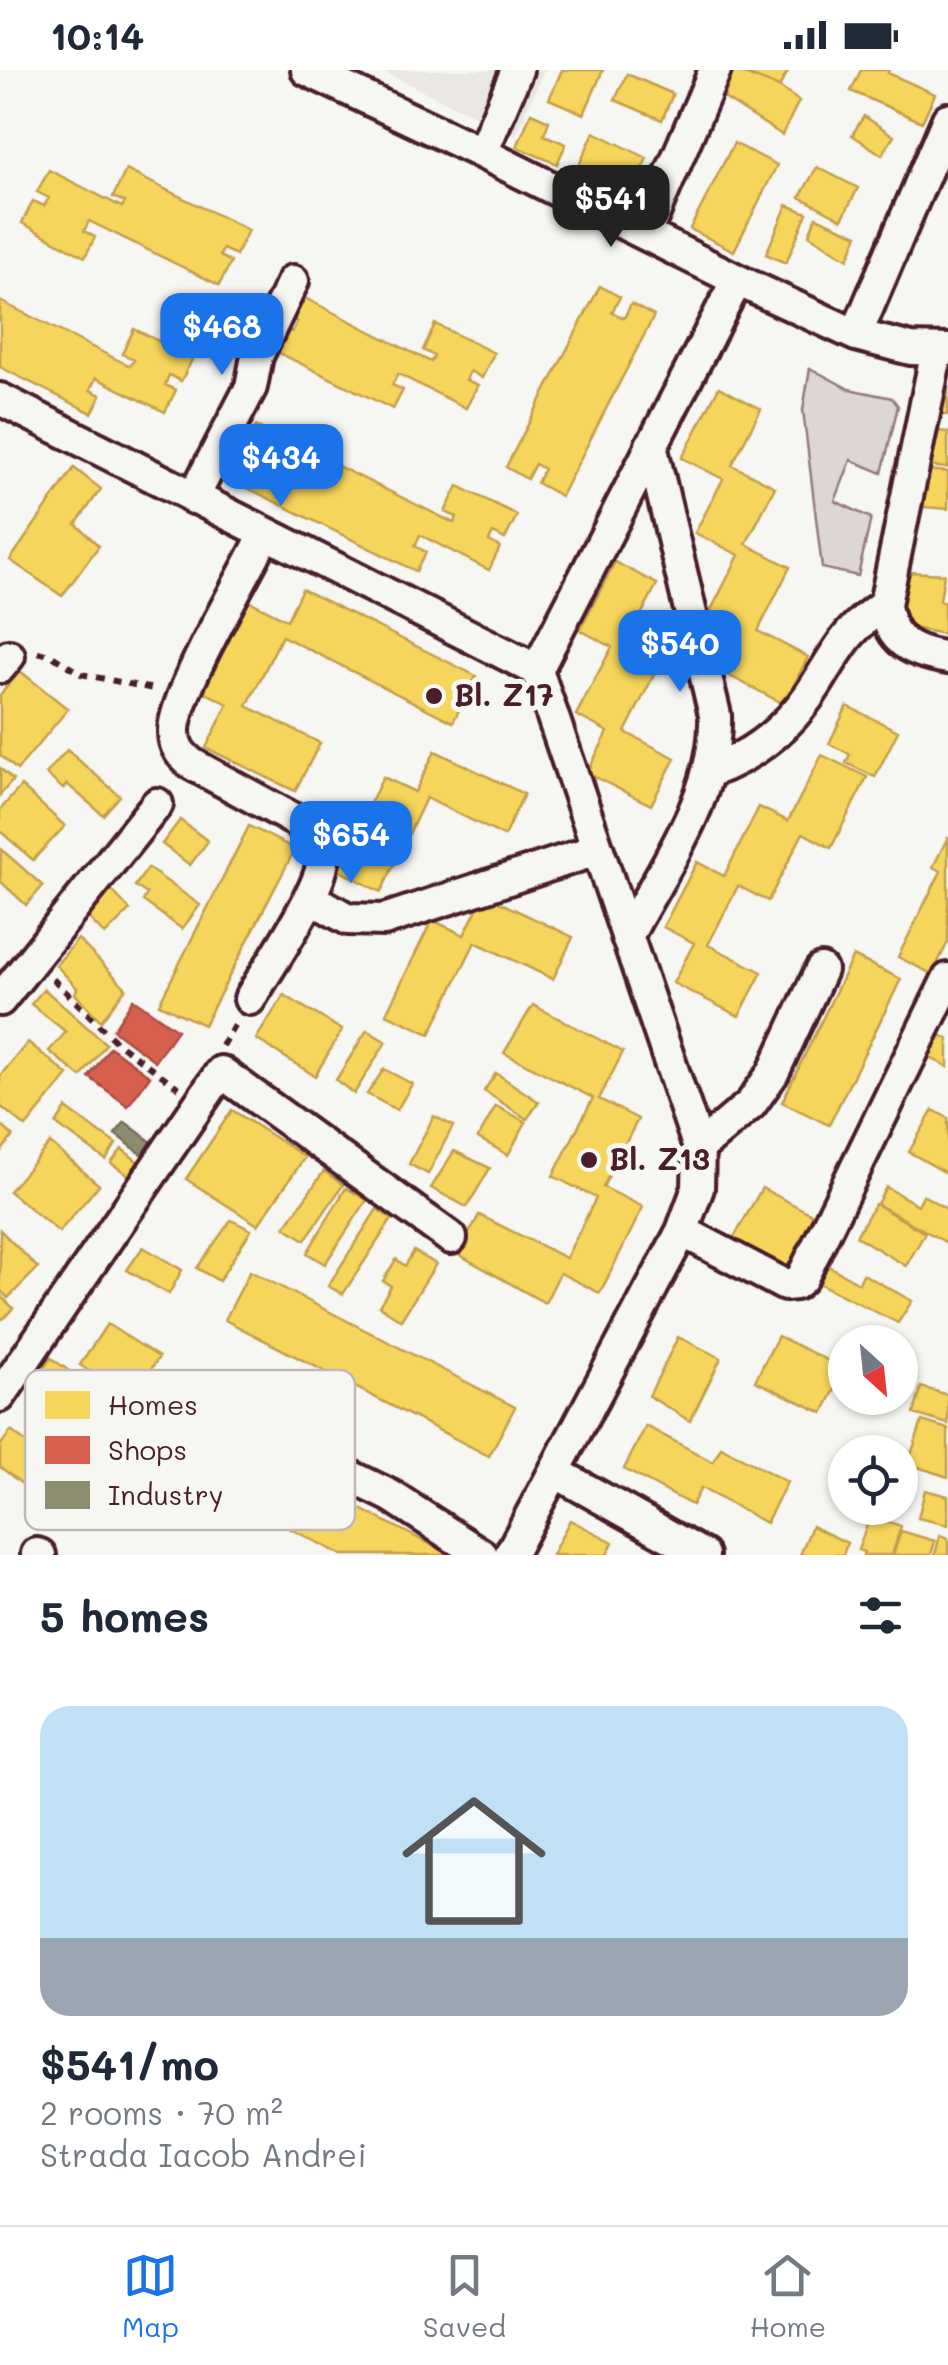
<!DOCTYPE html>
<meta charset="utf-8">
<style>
body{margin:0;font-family:Mali,sans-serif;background:#f6f6f7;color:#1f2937;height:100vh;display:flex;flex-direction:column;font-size:38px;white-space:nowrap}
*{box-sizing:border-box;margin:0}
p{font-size:32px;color:#747a83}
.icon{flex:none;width:55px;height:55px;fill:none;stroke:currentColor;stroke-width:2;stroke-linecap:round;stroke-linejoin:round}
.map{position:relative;height:1485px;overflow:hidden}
.sheet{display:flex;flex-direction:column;background:#fff;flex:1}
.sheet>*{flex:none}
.needle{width:65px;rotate:153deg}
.controls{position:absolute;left:828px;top:1255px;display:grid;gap:20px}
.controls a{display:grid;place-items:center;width:90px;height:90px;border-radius:50%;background:#fff;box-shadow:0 2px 8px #0004;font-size:50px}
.price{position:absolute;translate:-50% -85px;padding:0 22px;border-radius:20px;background:#1a73e8;color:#fff;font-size:32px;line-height:65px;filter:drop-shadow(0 2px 5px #0008)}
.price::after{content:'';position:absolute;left:50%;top:60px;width:30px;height:22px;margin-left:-15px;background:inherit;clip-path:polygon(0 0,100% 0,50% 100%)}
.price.current{background:#222;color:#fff}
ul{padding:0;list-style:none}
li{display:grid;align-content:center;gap:20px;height:530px;padding:0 40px}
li+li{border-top:2px solid #e0e1e3}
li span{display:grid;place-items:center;height:310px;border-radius:30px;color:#555}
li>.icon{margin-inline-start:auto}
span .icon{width:180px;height:180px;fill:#fffc;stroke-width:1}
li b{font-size:42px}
h2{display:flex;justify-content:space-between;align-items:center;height:120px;padding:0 40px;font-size:42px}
.status{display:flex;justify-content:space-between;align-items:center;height:70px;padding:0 50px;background:#fff;direction:ltr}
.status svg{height:28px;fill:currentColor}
.tab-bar{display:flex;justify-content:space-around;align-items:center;height:140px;border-top:2px solid #e0e1e3;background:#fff;font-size:28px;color:#747a83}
.tab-bar a{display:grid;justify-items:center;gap:5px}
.tab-bar .current{color:#1a73e8}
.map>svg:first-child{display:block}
.built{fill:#e9e6e3}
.green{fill:#ddd6d5;stroke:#947a80;stroke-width:2.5}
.homes{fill:#f6d55c;stroke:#c29e4d;stroke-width:2.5}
.shops{fill:#d6604d;stroke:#ac4c43;stroke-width:2.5}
.industry{fill:#8c8c6e;stroke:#786b5a;stroke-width:2.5}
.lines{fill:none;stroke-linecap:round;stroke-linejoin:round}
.minor-casing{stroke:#4a1f2b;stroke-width:38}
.path{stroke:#4a1f2b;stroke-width:6;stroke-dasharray:8 8;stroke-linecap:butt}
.minor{stroke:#f6f6f2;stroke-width:30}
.poi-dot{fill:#4a1f2b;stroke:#f6f6f2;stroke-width:4}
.labels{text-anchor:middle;stroke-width:10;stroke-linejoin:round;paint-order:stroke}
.poi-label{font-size:30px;font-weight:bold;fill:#4a1f2b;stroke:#f6f6f2;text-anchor:start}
.key{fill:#f6f6f2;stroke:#c2b6b6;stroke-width:2.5}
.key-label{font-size:28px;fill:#4a1f2b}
</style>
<div class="status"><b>10:14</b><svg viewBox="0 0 49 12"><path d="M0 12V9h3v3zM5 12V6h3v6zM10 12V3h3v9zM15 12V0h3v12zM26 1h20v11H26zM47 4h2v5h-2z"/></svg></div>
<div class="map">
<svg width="948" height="1485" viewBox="0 0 948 1485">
<rect width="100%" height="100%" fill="#f6f6f2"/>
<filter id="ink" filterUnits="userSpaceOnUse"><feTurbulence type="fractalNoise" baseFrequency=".01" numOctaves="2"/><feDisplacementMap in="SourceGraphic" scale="20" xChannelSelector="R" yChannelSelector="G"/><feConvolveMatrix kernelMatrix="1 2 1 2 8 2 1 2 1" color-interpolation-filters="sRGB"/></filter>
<g filter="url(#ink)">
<path class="built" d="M379,0h165l-28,65z"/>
<path class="green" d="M810,298l39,21 43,9 6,8 -16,67 -31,-13 -16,41 36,17 -13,58 -36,-8 -19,-158z"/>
<path class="homes" d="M562,0h41l-19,44 -35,-15z
M733,0l46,17 20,14 -17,34 -58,-37z
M738,0h51l-10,17z
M861,0h28l-1,3 47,21 -13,28 -71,-31z
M627,4l46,20 -11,26 -47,-20z
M531,43l18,8 -5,14 22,9 -9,20 -40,-17z
M864,46l30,20 -12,19 -30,-20z
M594,62l53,26 -18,39 -53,-25z
M734,73l43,22 -43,86 -44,-22z
M817,97l41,21 -16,31 -42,-22z
M49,100l73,37 3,-5 -12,-5 13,-27 122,60 -12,25 -13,-6 -3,7 11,6 -12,23 -130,-64 -5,10 11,6 -10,20 -63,-34 11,-22 11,5 5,-8 -12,-6z
M787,135l20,8 -21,50 -20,-9z
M816,147l42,18 -10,24 -39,-24z
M600,216l20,11 -8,15 12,6 7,-14 23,12 -93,180 -24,-13 7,-14 -9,-5 -8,15 -21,-12z
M297,224l134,68 3,-6 -11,-6 12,-26 59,29 -12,25 -12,-7 -4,9 12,5 -12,23 -68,-34 -6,11 11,5 -10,19 -124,-61 12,-22 11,6 5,-10 -11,-5z
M0,231l130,65 4,-6 -12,-6 12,-25 59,29 -12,23 -12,-6 -4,10 11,5 -11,22 -69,-34 -6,12 11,5 -9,18 -92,-46z
M940,308h8v37l-12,-1z
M719,317l42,22 -29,56 43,22 -29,57 44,23 -32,64 50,26 -24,47 -64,-33 21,-40 -32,-17 30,-59 -44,-22 28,-54 -41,-21z
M256,356l198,97 3,-6 -12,-5 13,-26 59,29 -12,24 -12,-6 -4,8 11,6 -11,23 -69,-35 -5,11 11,6 -10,19 -187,-92 11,-22 12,6 4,-10 -11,-5z
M930,360l18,2v36l-22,-2z
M74,398l27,21 -25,35 23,22 -37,50 -52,-36z
M916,399l32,3v37l-35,-3z
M615,492l42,22 -34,66 35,17 -33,65 50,26 -24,47 -64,-32 21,-41 -32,-17 36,-68 -32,-17z
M910,502l34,2 -4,27 4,1v32l-32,-6 -5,-8 -5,-9z
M302,519l174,87 -23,46 -171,-86 -35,70 73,37 -25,48 -89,-43 22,-44 -30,-15 45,-91 44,22z
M20,601l48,38 -51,61 -17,-15v-60z
M847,636l51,25 -23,46 -29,-14 4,-9 -21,-10z
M67,680l53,46 -17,19 -36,-31 -4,5 -17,-15z
M435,681l89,43 -20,42 -78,-38 -45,94 -43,-22 45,-93 32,15z
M822,685l45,22 -36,71 -28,-15 -35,68 -30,-15 -30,59 54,27 -23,44 -66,-33 21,-40 -31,-16 34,-65 27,14 35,-69 29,14z
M0,698l13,12 -13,15z
M21,716l44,40 -32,34 -33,-29v-21z
M180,750l28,21 -18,24 -28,-21z
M249,756l46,23 -91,176 -45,-21z
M948,767v105l-16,32 -34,-17 43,-86 -8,-4z
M1,779l42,37 -17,19 -26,-24z
M148,798l52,37 -18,24 -39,-28 4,-7 -12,-8z
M105,813l25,27 -25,25 -23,-24z
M484,825l89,42 -20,42 -78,-37 -45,92 -44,-20 46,-94 32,15z
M78,869l48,49 -25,33 -26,-27 2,-6 -21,-23z
M853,886l48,23 -72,146 -47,-23z
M44,919l62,55 -25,33 -32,-26 17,-19 -35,-28z
M284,925l58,35 -27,46 -59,-37z
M533,935l90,47 -24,47 39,20 -35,68 40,20 -43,86 -40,-20 -15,30 -87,-49 21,-39 87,43 30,-60 -43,-22 40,-78 -89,-45z
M367,960l19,12 -32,52 -18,-14z
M938,964l10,5v28l-21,-11z
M28,972l40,33 -42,52 -26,-21v-30z
M384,999l28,15 -15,26 -30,-16z
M496,1003l43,29 -12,17 -43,-28z
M496,1036l30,16 -18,33 -30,-17z
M66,1038l50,36 -10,16 -50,-36z
M232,1040l73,47 -47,68 -72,-46z
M933,1040l15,8v56l-39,-22z
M434,1046l19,10 -25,48 -19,-10z
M0,1054l13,12 -13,17z
M50,1073l49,42 -40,47 -50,-41z
M122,1079l19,15 -10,13 -20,-14z
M454,1081l36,17 -23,39 -36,-19z
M324,1101l19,14 -38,55 -20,-13z
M886,1117l32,18 5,-10 25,15 -1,33 -70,-39z
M346,1118l21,12 -42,64 -18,-11z
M762,1118l57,30 -27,53 -59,-32z
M875,1134l50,29 -19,33 -50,-30z
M377,1139l15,10 -49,75 -15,-8z
M231,1150l20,10 -32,51 -22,-13z
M0,1160l38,38 -30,30 -8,-8z
M143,1177l39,23 -13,24 -42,-24z
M414,1181l22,13 -35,56 -22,-14 12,-20 -8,-5 13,-22 9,7z
M823,1193l36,20 4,-9 49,27 -14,22 -84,-42z
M250,1201l265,136 -26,49 -264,-136z
M0,1225l13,13 -10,11 -3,-2z
M107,1254l52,33 -28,42 -51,-34z
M778,1266l67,33 -22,44 -68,-32z
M678,1267l43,21 -31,63 -41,-25z
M51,1288l21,15 -15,21 -21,-16z
M921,1317l27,8v29l-34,-10z
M922,1351l26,8v48l-40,-13z
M646,1356l67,36 8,-15 66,35 -21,41 -65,-35 -9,17 -68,-36z
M11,1361l51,39 -22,28 -40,-31v-21z
M288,1402l26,13 137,70h-109l-77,-39z
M925,1420l23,6v29l-30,-7z
M870,1446l31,10 -9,29h-29l1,-3 -6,-2z
M570,1450l43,22 -6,13h-55z
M812,1456l35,17 -4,12h-43z
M901,1461l34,10 -4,14h-38z
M940,1465l8,3v17h-13z"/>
<path class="shops" d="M133,929l44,31 -22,31 -42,-31z
M110,977l40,29 -22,30 -39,-29z"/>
<path class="industry" d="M125,1052l28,21 -8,14 -30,-23z"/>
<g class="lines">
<defs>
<path id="minor" d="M307,0l175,83 255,127 119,55 55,14 37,1
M482,83l35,-83
M645,164l70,-164
M856,265l92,-216
M937,280l-52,254c4,38 27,48 63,54
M0,329l537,271 162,478 -1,40 -16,43 -172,324
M193,428l58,-111 6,-31 36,-75
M0,597l9,-11
M537,600l200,-390
M711,701c44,-16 80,-46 105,-86 24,-38 30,-55 69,-81
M309,827l39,22 36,1 212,-70
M627,867c35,-68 91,-143 88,-222l-64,-270
M250,929c18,-32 70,-106 73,-139 1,-12 -2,-19 -8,-29l-123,-67c-11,-9 -18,-17 -18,-32 -1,-36 72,-158 91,-198
M0,930l157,-196
M699,1078l52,-44 22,-31 48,-103
M682,1161l103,54 10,-1 7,-6 146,-299
M0,1326l221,-324 230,166
M196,1331l195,95 91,59
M555,1402l148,83
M37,1484l3,1"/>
</defs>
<use href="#minor" class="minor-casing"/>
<path class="path" d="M38,582l14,4 29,18 77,16
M53,909l63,63 63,46
M222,976l14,-24"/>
<use href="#minor" class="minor"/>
</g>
</g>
<g class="poi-dot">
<circle cx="434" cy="626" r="10"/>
<circle cx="589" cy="1090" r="10"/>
</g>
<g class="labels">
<g class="poi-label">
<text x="454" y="636">Bl. Z17</text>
<text x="609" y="1100">Bl. Z13</text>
</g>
</g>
<rect x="25" y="1300" width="330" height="160" rx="15" class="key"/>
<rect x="45" y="1321" width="45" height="28" fill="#f6d55c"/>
<rect x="45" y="1366" width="45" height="28" fill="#d6604d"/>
<rect x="45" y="1411" width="45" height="28" fill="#8c8c6e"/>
<g class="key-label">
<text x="108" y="1345">Homes</text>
<text x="108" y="1390">Shops</text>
<text x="108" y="1435">Industry</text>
</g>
</svg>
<div class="controls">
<a><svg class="needle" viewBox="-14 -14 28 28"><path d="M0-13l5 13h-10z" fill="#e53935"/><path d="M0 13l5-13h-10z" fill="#747a83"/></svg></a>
<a><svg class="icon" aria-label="locate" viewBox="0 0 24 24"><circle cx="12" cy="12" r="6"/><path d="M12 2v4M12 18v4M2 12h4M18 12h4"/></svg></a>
</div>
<b class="price current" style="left:611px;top:180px">$541</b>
<b class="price" style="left:222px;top:308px">$468</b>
<b class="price" style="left:281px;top:439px">$434</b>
<b class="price" style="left:680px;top:625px">$540</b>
<b class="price" style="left:351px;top:816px">$654</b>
</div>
<section class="sheet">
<h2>5 homes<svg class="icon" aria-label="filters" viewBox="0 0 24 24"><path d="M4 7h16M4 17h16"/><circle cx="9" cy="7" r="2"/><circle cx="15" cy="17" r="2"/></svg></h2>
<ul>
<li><span style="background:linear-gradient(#bfe0f5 75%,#9aa5b1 0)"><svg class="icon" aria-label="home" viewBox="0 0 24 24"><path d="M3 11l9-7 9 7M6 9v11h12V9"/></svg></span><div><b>$541/mo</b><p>2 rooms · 70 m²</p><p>Strada Iacob Andrei</p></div></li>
</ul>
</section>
<nav class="tab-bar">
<a class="current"><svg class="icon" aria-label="map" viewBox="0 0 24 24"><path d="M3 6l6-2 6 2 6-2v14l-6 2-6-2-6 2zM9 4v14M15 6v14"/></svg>Map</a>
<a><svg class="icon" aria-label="saved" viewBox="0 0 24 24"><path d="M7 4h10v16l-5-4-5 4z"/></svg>Saved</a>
<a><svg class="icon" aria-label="home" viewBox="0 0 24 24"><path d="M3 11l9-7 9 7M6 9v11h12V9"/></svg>Home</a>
</nav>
